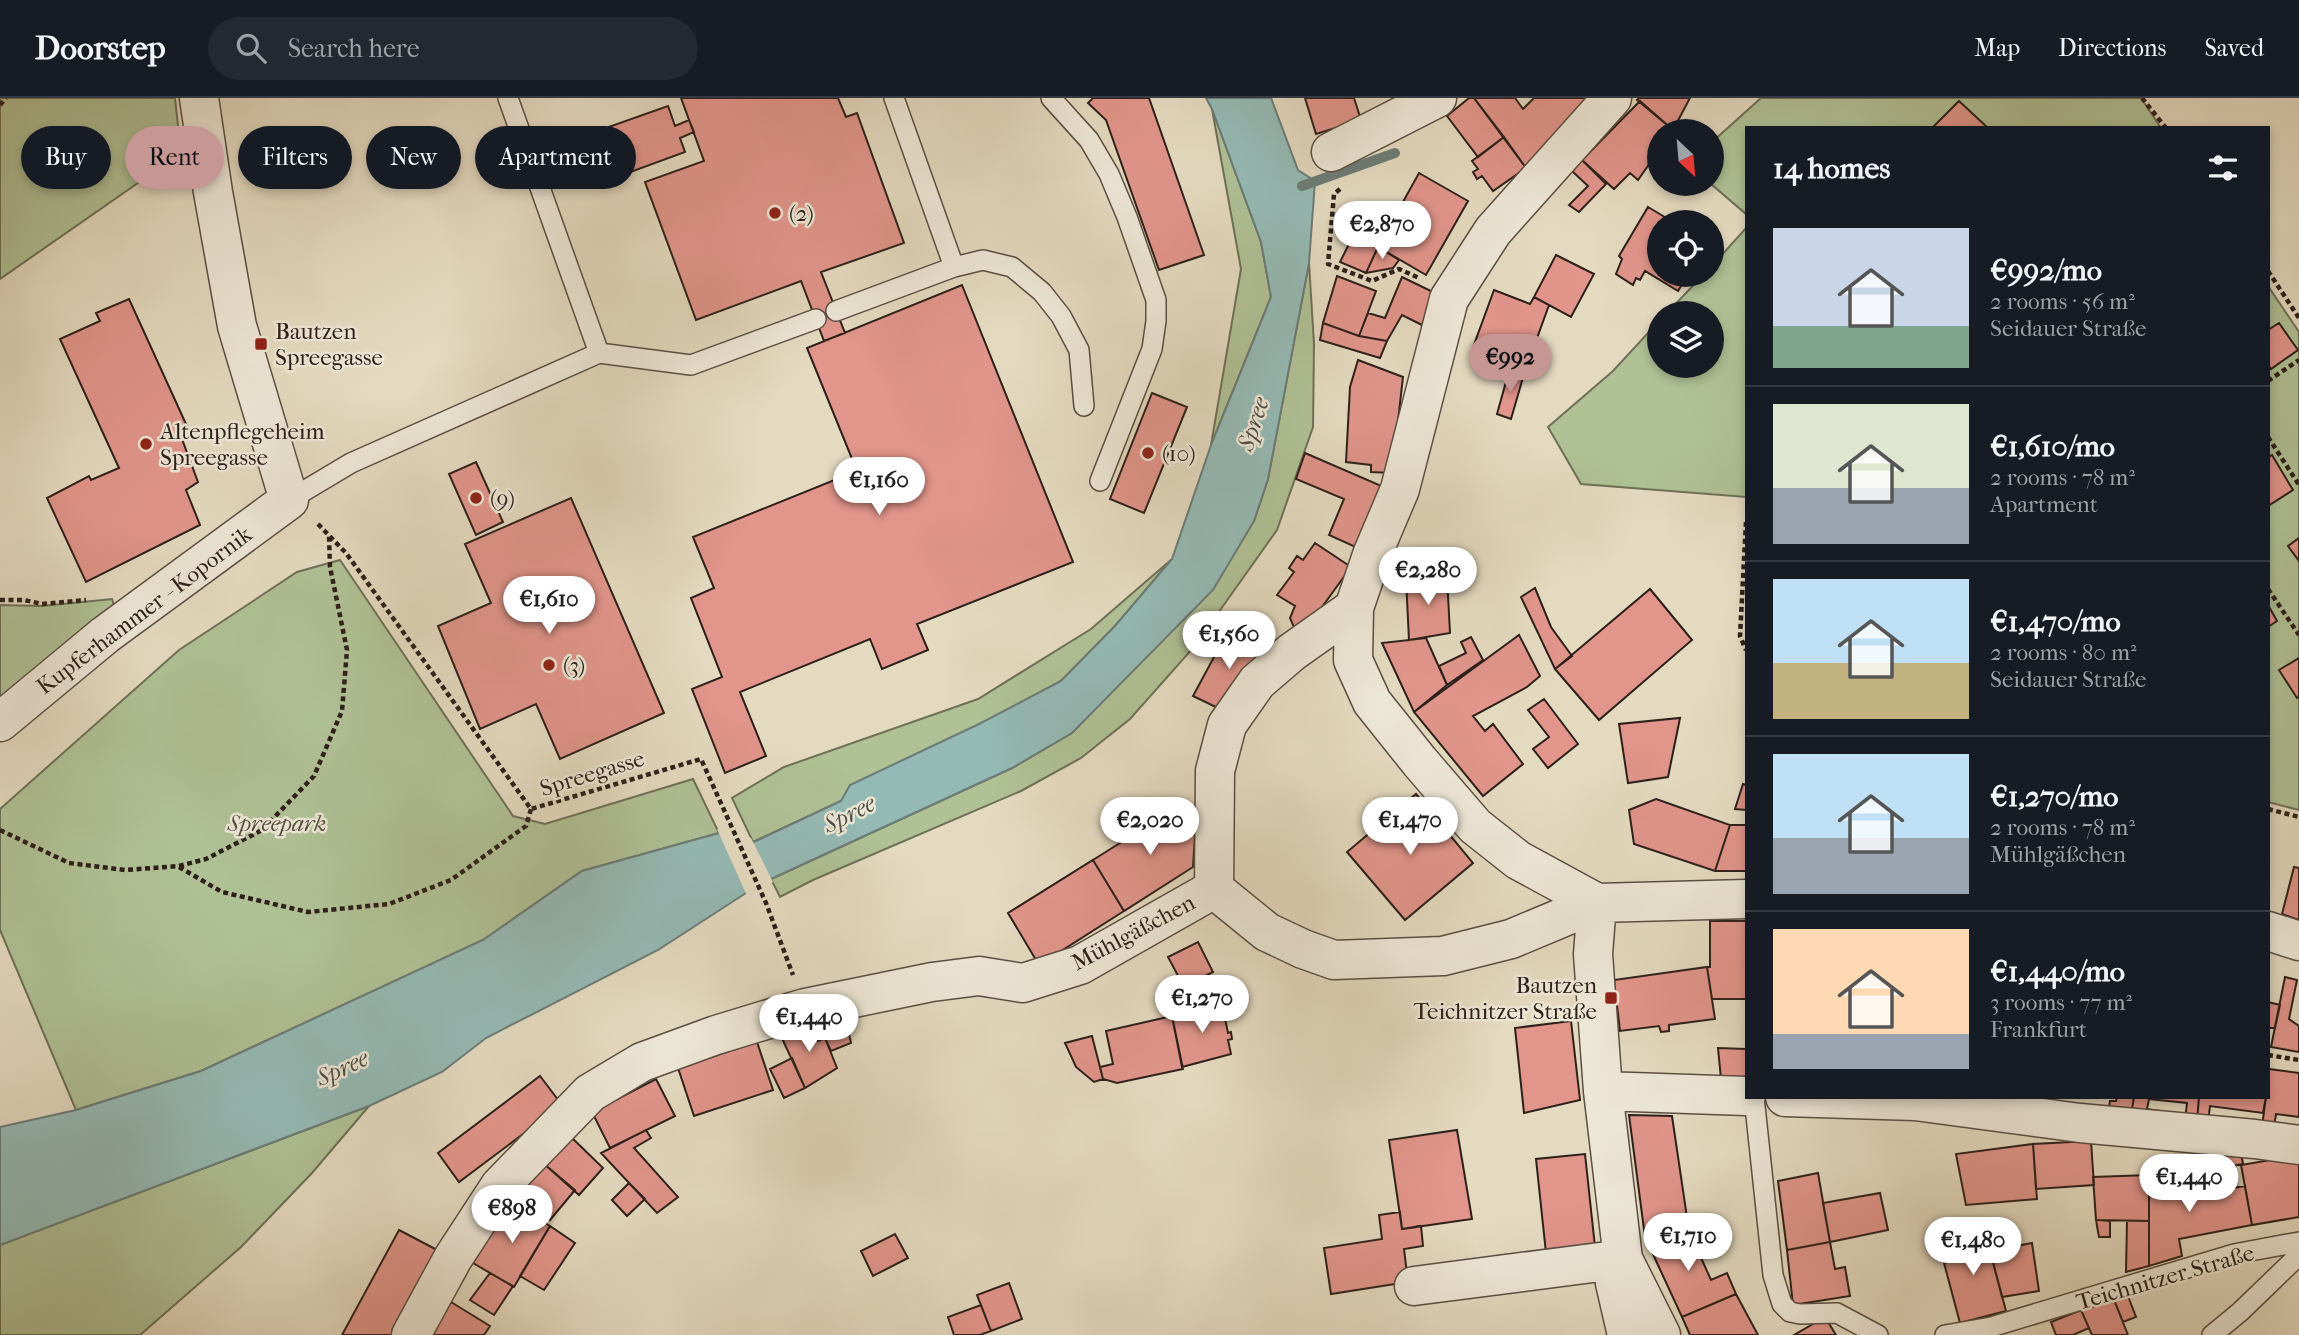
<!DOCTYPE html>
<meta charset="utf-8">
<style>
body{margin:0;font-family:"IM FELL French Canon",serif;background:#242831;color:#f1f3f6;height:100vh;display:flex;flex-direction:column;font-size:26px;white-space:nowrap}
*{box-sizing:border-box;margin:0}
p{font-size:23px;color:#9ea1a6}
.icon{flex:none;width:38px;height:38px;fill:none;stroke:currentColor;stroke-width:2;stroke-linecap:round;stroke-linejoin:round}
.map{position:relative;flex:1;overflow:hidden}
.panel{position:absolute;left:1745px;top:28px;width:525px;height:973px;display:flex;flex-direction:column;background:#171b24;border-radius:0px;box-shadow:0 4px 10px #0003}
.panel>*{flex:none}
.top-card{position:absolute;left:21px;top:28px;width:665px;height:63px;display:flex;gap:14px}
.needle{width:46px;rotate:154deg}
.controls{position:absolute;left:1647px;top:21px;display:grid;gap:14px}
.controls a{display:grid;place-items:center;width:77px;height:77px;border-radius:50%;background:#171b24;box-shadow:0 4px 10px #0003;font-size:35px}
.price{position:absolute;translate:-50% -60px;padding:0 16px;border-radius:24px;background:#fff;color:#222;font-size:23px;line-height:46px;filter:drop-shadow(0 2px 4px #0008)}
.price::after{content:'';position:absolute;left:50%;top:42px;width:21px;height:16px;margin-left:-10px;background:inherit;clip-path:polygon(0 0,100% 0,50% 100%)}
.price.current{background:#c59692;color:#111}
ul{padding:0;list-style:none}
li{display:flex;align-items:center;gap:21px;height:175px;padding:0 28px}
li+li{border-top:2px solid #363941}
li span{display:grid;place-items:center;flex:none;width:196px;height:140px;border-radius:0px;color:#555}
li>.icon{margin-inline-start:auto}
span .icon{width:84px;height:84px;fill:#fffc;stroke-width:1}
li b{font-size:30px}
h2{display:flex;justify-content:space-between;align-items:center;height:84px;padding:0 28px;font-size:30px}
.pill{padding:0 24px;border-radius:32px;background:#171b24;box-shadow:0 4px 10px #0003;font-size:24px;line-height:63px}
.pill.current{background:#c59692;color:#111}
header{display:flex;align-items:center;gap:42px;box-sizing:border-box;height:98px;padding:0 35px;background:#171b24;border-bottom:2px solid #363941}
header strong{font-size:33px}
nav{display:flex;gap:38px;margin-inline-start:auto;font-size:24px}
.search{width:490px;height:63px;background:#242831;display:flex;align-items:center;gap:18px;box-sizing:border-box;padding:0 24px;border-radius:38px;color:#9ea1a6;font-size:26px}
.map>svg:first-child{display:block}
.green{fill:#b0c196;stroke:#6e7058;stroke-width:2}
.water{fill:#95bab5;stroke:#6b7c77;stroke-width:2}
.pier{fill:#e4dac0}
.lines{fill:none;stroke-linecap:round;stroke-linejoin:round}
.stream{stroke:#6b7c77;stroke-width:10}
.building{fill:#e1958b;stroke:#2d2019;stroke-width:2}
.lane-casing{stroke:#5b4e43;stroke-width:22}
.street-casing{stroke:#5b4e43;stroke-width:41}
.path{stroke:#2d2019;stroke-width:4.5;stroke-dasharray:5 3.5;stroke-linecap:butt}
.lane{stroke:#ede7d6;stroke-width:19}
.street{stroke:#ede7d6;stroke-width:38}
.poi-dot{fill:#8f2418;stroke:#ede7d6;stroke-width:2.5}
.labels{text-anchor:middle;stroke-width:5;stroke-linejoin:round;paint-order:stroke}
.poi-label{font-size:23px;fill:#2d2019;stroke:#ede7d6;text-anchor:start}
.street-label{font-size:23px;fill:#2d2019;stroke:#ede7d6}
.park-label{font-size:23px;font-style:italic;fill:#54503e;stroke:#ede7d6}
.water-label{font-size:24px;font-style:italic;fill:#4c4e48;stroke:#ede7d6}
</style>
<header>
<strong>Doorstep</strong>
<div class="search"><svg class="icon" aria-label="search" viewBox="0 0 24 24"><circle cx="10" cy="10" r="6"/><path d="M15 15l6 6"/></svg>Search here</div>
<nav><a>Map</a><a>Directions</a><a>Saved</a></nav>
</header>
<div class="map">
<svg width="2299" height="1237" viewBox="0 0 2299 1237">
<rect width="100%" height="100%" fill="#e4dac0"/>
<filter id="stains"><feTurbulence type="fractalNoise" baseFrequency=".00286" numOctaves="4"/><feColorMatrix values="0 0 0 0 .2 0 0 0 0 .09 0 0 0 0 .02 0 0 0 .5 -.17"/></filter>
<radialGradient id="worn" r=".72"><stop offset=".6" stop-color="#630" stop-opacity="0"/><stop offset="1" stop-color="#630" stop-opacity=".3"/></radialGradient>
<path class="green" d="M0,0h175l6,55 -181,126z
M1761,0h380l20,30h-415v86l-35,-30 1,-42z
M1212,11l49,133 10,55 -60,148 30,-176z
M1746,130v269l-165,-13 -33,-57 65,-56 46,-50v45h53v-53h-45l36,-38h9v-9z
M1309,165l5,81 -1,83 -36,103 -83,117 -64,72 -49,39 -60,33 -208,89 -33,17 -9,-18 241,-111 60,-35 73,-76 109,-136 14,-42z
M2268,188l31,46v478l-31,-8z
M1172,461l-57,67 -54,55 -220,120 -88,41 -21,-44 52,-31 194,-68 113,-70z
M340,462l173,256 32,8 148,-45 26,54 -137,38 -99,69 -282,131 -125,39 -76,-180v-121l179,-159 118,-78z
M112,501l6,20 -118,96v-110l42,1z
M369,1008l-57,67 -71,74 -101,88h-140v-90z"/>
<path class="water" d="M1206,0h65l27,72 17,11 -6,82 -41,216 -14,42 -41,69 -141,143 -60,35 -241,111 -25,14 -88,57 -172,88 -44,34 -73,34 -369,139v-118l76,-17 125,-39 282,-131 99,-69 137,-38 35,9 87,-41 9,-16 129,-61 82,-43 54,-55 57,-67 39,-114 60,-148 -10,-55 -49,-133z"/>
<path class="pier" d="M717,731l34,9 22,44 -26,14z"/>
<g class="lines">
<path class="stream" d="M1302,88l93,-33"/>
</g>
<path class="building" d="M681,0h157l8,19 11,-4 47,130 -83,29 24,61 -21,8 -23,-60 -105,39 -51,-138 59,-21z
M1093,0h56l55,157 -45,15 -53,-150 -18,-17z
M1305,0h49l7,22 -45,14z
M1469,0h5l30,39 -26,20 -31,-41z
M1474,0h41l8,11 11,-11h55l-63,70z
M1639,0h51l-17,32 -36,-30z
M1640,3l33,29 -14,1v19l-21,30 -8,-7 -16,16 -32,-29z
M1959,3l29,27h-56z
M668,8l7,20 14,-6 5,12 -14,6 5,14 -68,25 -17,-47z
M1504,39l22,31 -33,23 -11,-15 -5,3 -4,-7 5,-3 -6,-8z
M1582,62l24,24 -27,28 -10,-7 19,-19 -16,-15z
M1419,75l49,28 -42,74 -48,-28z
M1648,109l25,15h-14v53h29l-10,16 -33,-20 -5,9 -4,-2 -3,7 -17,-11 6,-15 -3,-3z
M1355,134l23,15 -12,26 -26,-11z
M1378,149l21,13 -6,8 -27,5z
M1556,157l38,19 -23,43 -37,-20z
M1337,178l39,15 -17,45 -36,-13z
M1402,179l33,16 -13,32 -20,-10 -15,26 -28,-5 9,-23 17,5z
M962,187l111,277 -156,62 11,26 -46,19 -12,-30 -130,53 26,64 -41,17 -33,-84 30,-12 -31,-79 23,-10 -21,-51 164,-66 -50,-123z
M1494,192l36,14 4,-7 15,8 -25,69 -15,-3 -3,-6 -35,-12z
M129,201l62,136 -9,4 16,43 -12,8 14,35 -114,57 -39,-84 42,-22 2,4 28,-12 -59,-129 40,-18 -4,-8z
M1323,225l36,13 28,5 -7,17 -60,-18z
M2279,225l19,27 -27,19 -3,-4v-35z
M1358,262l45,17 -11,96 -21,-1v-7l-25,-3 4,-75z
M1509,273l15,3 -13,45 -14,-5z
M1152,295l35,14 -43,106 -34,-14z
M1305,355l81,35 -24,62 -33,-15 15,-36 -48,-20z
M2272,357l21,35 -25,16v-49z
M476,364l27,60 -27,13 -27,-61z
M571,400l93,215 -104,46 -24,-55 -56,25 -42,-103 53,-23 -26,-59z
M2299,440v23l-11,-15z
M1315,445l36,24 -37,51 -18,14 -6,-14 5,-12 -18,-11 17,-23 -5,-4 8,-12 6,4z
M1447,479l3,56 -41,7 -3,-61z
M1535,490l16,39 21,29 -17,13 -34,-72z
M1650,491l42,51 -93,80 -44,-51z
M2268,507l9,16 -9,6z
M1232,521l29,13 -5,11 -29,-12z
M1228,533l38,17 -40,64 -33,-16z
M1519,537l21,41 -13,11 -54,29 12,15 8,-7 30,40 -40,32 -69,-84z
M1471,539l12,23 -36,25 -8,-19 27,-13 -5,-11z
M1426,540l21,47 -33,27 -32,-69z
M2299,560v39l-2,1 -18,-28z
M1544,601l34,45 -30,24 -15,-19 16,-12 -21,-27z
M1680,620l-12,59 -40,6 -9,-59z
M1743,686l3,1v25l-11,-1z
M1416,696l57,69 -68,57 -58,-68z
M1656,701l74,26 -15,46 -81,-27 -5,-34z
M1185,704l11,17 -3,48 -69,44 -31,-51z
M1730,727h16v46h-31z
M1093,762l31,51 -85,54 -31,-52z
M2294,769l5,1v52l-17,-6z
M1710,823h36v78h-34l-5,-32h3z
M1198,844l15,30 -29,15 -16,-30z
M1707,869l8,52 -46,6v6l-8,1 -2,-6 -39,5 -6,-51z
M2285,879l12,3 -8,39 10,7v26l-28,-5z
M2268,904l12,3 -5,23h-7z
M1222,906l6,29 3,-1 1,7 -4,1 3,14 -49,13 -10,-51z
M824,918l22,4 5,23 -20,8 -6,-13 -7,3 -10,-19z
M1172,918l11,53 -66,14 -14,-4 -3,-12 13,-3 -7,-33z
M1571,923l9,79 -56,13 -9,-85z
M808,924l10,19 7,-3 12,30 -32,20 -25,-54z
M1092,938l11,43 -9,3 -18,-15 -11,-24z
M757,944l16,48 -79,26 -16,-48z
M1718,950l28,1v31l-25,-1z
M792,960l13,30 -21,10 -14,-29z
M2269,971l30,4v44l-23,-3 -2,13 -12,-1 4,-29h2z
M540,978l22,29 -103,77 -21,-29z
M656,981l19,37 -65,32 -18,-36z
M2117,999h17l-3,18 -23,-3 2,-11h6z
M2134,999h65l-2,24 -12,-1 2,-17 -38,-4 -2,10 12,2 -1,6 -27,-2z
M2199,999h67l-3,16 -53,-7 -2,16 -11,-1z
M1629,1017l43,1 17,115 -44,6z
M646,1032l5,8 -17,10 44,49 -21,16 -56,-60z
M1457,1032l15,89 -70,10 -13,-89z
M568,1036l35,34 -24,27 -36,-32z
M2091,1043l3,44 -58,4 -3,-45z
M2033,1046l4,55 -71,6 -10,-51z
M2211,1048l29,1 3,17 -33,6z
M1585,1056l10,93 -49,6 -10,-94z
M2299,1057v62l-47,8 -11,-60z
M543,1065l32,27 -25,30 -34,-28z
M2173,1065l3,20 -6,6 1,9 74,-12 7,39 -73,14 3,17 -33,10v-99z
M1818,1075l12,69 -43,8 -9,-69z
M2149,1077v46l-53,-1 -3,-43z
M629,1085l16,16 -18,17 -15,-16z
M1880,1095l8,37 -58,12 -7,-39z
M510,1104l40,24 -36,61 -41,-24z
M1400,1114l2,17 19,-3 2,20 -19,3 4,33 -77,12 -7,-46 58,-9 -3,-24z
M2096,1122l14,1v16h-11z
M2127,1123h22v45l-23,6z
M550,1128l25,17 -31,47 -24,-14z
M1984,1130l22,83 -46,12 -16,-60 7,-2 -6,-22z
M399,1132l40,21 -44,84h-53z
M1727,1132l1,10 -23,1v3h-10l-6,-13z
M1689,1133l22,49 16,-7 9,21 -54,23 -37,-80z
M895,1136l13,24 -35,18 -12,-25z
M1830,1144l5,27 10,-2 5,29 -57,9 -6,-55z
M2032,1145l7,48 -37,6 -12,-46z
M490,1175l23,13 -19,29 -24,-15z
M1009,1185l13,36 -31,12 -14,-36z
M1736,1196l22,41h-68l-8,-18z
M2128,1198l8,21 -13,5 -9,-22z
M2114,1202l14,35h-36l-11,-25z
M451,1204l39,24 -6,9h-55z
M981,1207l10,26 -11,4h-26l-6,-18z
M2081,1212l8,18 -16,7h-17l-5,-13z
M1825,1219l11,18h-42z"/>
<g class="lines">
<defs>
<path id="lane" d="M508,0l91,255
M894,0l60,169
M1051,0l38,42 20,34 18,43 29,83v21l-4,28 -52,132
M836,213l118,-44 29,-7 29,7 30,25 19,24 18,34 5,56
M289,402l62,-37 248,-110 92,12 125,-46
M1754,999l19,178 9,29 8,8 10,2 37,-1 41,22
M1945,1237l46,-8 243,-73 65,-12
M2212,1237l28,-23 59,-57"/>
<path id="street" d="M1331,54l106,-54
M0,624l105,-87 184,-135 -52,-174 -24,-134 -14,-94
M1214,791l53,43 36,17 31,11 109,-4 68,-17 86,-36 149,-4
M1214,791l1,-118 12,-46 30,-43 35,-30 62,-44
M1597,805l-79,-43 -43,-34 -55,-64 -48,-60 -19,-42 1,-52 18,-53 28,-66 49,-190 44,-68 119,-133
M1597,805l-4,51 10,137 20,168 38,76
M2268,833l31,10
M1603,993l143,5
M1785,999l130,4 165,22 175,16 44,6
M1414,1188l209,-27 -8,24 12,52
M411,1237l42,-77 47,-72 90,-93 52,-31 74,-27 89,-27 127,-26 47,-6 44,7 57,-18 134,-76"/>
</defs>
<use href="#lane" class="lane-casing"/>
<use href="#street" class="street-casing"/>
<path class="path" d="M2142,0l24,30
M0,7l6,-7
M1340,91l-6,5 -6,70 44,17 27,-12 20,9
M2268,173l31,47
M2268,283l31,-21
M2268,339l31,48
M1746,424l-6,114 6,14
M318,426l28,29 185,256 170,-50 65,144 27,72
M2268,491l31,46
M0,502h24l18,4 44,-4
M2268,711l31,8
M0,732l69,33 56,7 54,-4 27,-7 56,-29 52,-54 28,-65 5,-61 -17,-83 -1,-31
M179,769l43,25 86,20 81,-8 62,-24 75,-54 5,-17
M2268,957l31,5"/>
<use href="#lane" class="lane"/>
<use href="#street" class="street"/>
</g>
<g class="poi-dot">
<circle cx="775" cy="115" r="7"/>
<rect x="254" y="239" width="14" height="14" rx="3.5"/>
<circle cx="146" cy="346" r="7"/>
<circle cx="1148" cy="355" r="7"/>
<circle cx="476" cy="400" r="7"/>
<circle cx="549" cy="567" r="7"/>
<rect x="1604" y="893" width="14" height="14" rx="3.5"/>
</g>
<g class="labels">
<g class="poi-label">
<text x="789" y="123">(2)</text>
<text x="275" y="241">Bautzen<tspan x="275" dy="26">Spreegasse</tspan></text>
<text x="160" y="341">Altenpflegeheim<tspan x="160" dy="26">Spreegasse</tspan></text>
<text x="1162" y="363">(10)</text>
<text x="490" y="408">(9)</text>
<text x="563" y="575">(3)</text>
<text x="1597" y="895" text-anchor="end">Bautzen<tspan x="1597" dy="26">Teichnitzer Straße</tspan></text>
</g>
<g class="street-label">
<text transform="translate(144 512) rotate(-37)" y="8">Kupferhammer - Kopornik</text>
<text transform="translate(592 675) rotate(-17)" y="8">Spreegasse</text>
<text transform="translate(1133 834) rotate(-28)" y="8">Mühlgäßchen</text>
<text transform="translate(2165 1179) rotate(-16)" y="8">Teichnitzer Straße</text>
</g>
<g class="park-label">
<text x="277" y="733">Spreepark</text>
</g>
<g class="water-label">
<text transform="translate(1253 326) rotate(-72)" y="8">Spree</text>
<text transform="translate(849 716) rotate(-27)" y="8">Spree</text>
<text transform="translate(342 970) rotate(-25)" y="8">Spree</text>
</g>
</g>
<rect width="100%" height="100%" filter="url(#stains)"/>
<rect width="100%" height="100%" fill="url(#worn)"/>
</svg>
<div class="controls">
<a><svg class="needle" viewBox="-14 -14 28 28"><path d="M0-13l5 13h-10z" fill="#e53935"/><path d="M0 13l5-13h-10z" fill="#9ea1a6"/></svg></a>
<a><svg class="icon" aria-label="locate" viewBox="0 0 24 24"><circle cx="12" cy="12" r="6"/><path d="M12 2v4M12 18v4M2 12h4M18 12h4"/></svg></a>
<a><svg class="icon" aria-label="layers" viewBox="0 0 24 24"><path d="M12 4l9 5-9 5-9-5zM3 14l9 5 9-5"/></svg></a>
</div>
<b class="price" style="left:1382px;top:163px">€2,870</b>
<b class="price current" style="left:1510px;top:296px">€992</b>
<b class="price" style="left:879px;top:419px">€1,160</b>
<b class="price" style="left:1428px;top:509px">€2,280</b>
<b class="price" style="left:549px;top:538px">€1,610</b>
<b class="price" style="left:1229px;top:573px">€1,560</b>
<b class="price" style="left:1150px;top:759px">€2,020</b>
<b class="price" style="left:1410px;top:759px">€1,470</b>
<b class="price" style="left:1202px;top:937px">€1,270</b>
<b class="price" style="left:809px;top:956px">€1,440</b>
<b class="price" style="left:2189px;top:1116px">€1,440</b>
<b class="price" style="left:512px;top:1147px">€898</b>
<b class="price" style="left:1688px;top:1175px">€1,710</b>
<b class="price" style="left:1973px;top:1179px">€1,480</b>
<div class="top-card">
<a class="pill">Buy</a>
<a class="pill current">Rent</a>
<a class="pill">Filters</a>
<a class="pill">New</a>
<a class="pill">Apartment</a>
</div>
<section class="panel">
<h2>14 homes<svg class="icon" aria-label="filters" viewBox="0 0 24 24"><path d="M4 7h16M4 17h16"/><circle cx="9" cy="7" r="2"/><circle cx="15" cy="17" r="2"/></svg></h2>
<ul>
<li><span style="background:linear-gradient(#c9d6e8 70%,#7fa58c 0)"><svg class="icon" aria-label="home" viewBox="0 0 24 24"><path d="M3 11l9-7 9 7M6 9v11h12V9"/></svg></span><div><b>€992/mo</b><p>2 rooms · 56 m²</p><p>Seidauer Straße</p></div></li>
<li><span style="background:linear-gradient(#dfe7d0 60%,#9aa5b1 0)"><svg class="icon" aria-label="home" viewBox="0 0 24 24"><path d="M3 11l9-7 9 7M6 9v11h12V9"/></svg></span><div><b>€1,610/mo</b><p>2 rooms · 78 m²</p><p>Apartment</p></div></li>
<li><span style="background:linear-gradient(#bfe0f5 60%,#c2b280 0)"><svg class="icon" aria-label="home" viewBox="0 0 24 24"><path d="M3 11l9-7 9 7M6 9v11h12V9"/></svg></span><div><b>€1,470/mo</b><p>2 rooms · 80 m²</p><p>Seidauer Straße</p></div></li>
<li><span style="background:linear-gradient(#bfe0f5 60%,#9aa5b1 0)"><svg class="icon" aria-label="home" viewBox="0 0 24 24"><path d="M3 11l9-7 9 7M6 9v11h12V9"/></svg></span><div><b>€1,270/mo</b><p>2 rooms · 78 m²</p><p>Mühlgäßchen</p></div></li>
<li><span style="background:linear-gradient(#ffd9b3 75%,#9aa5b1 0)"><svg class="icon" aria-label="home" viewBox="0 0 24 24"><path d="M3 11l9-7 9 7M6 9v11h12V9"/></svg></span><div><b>€1,440/mo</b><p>3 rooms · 77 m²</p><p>Frankfurt</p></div></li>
</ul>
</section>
</div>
